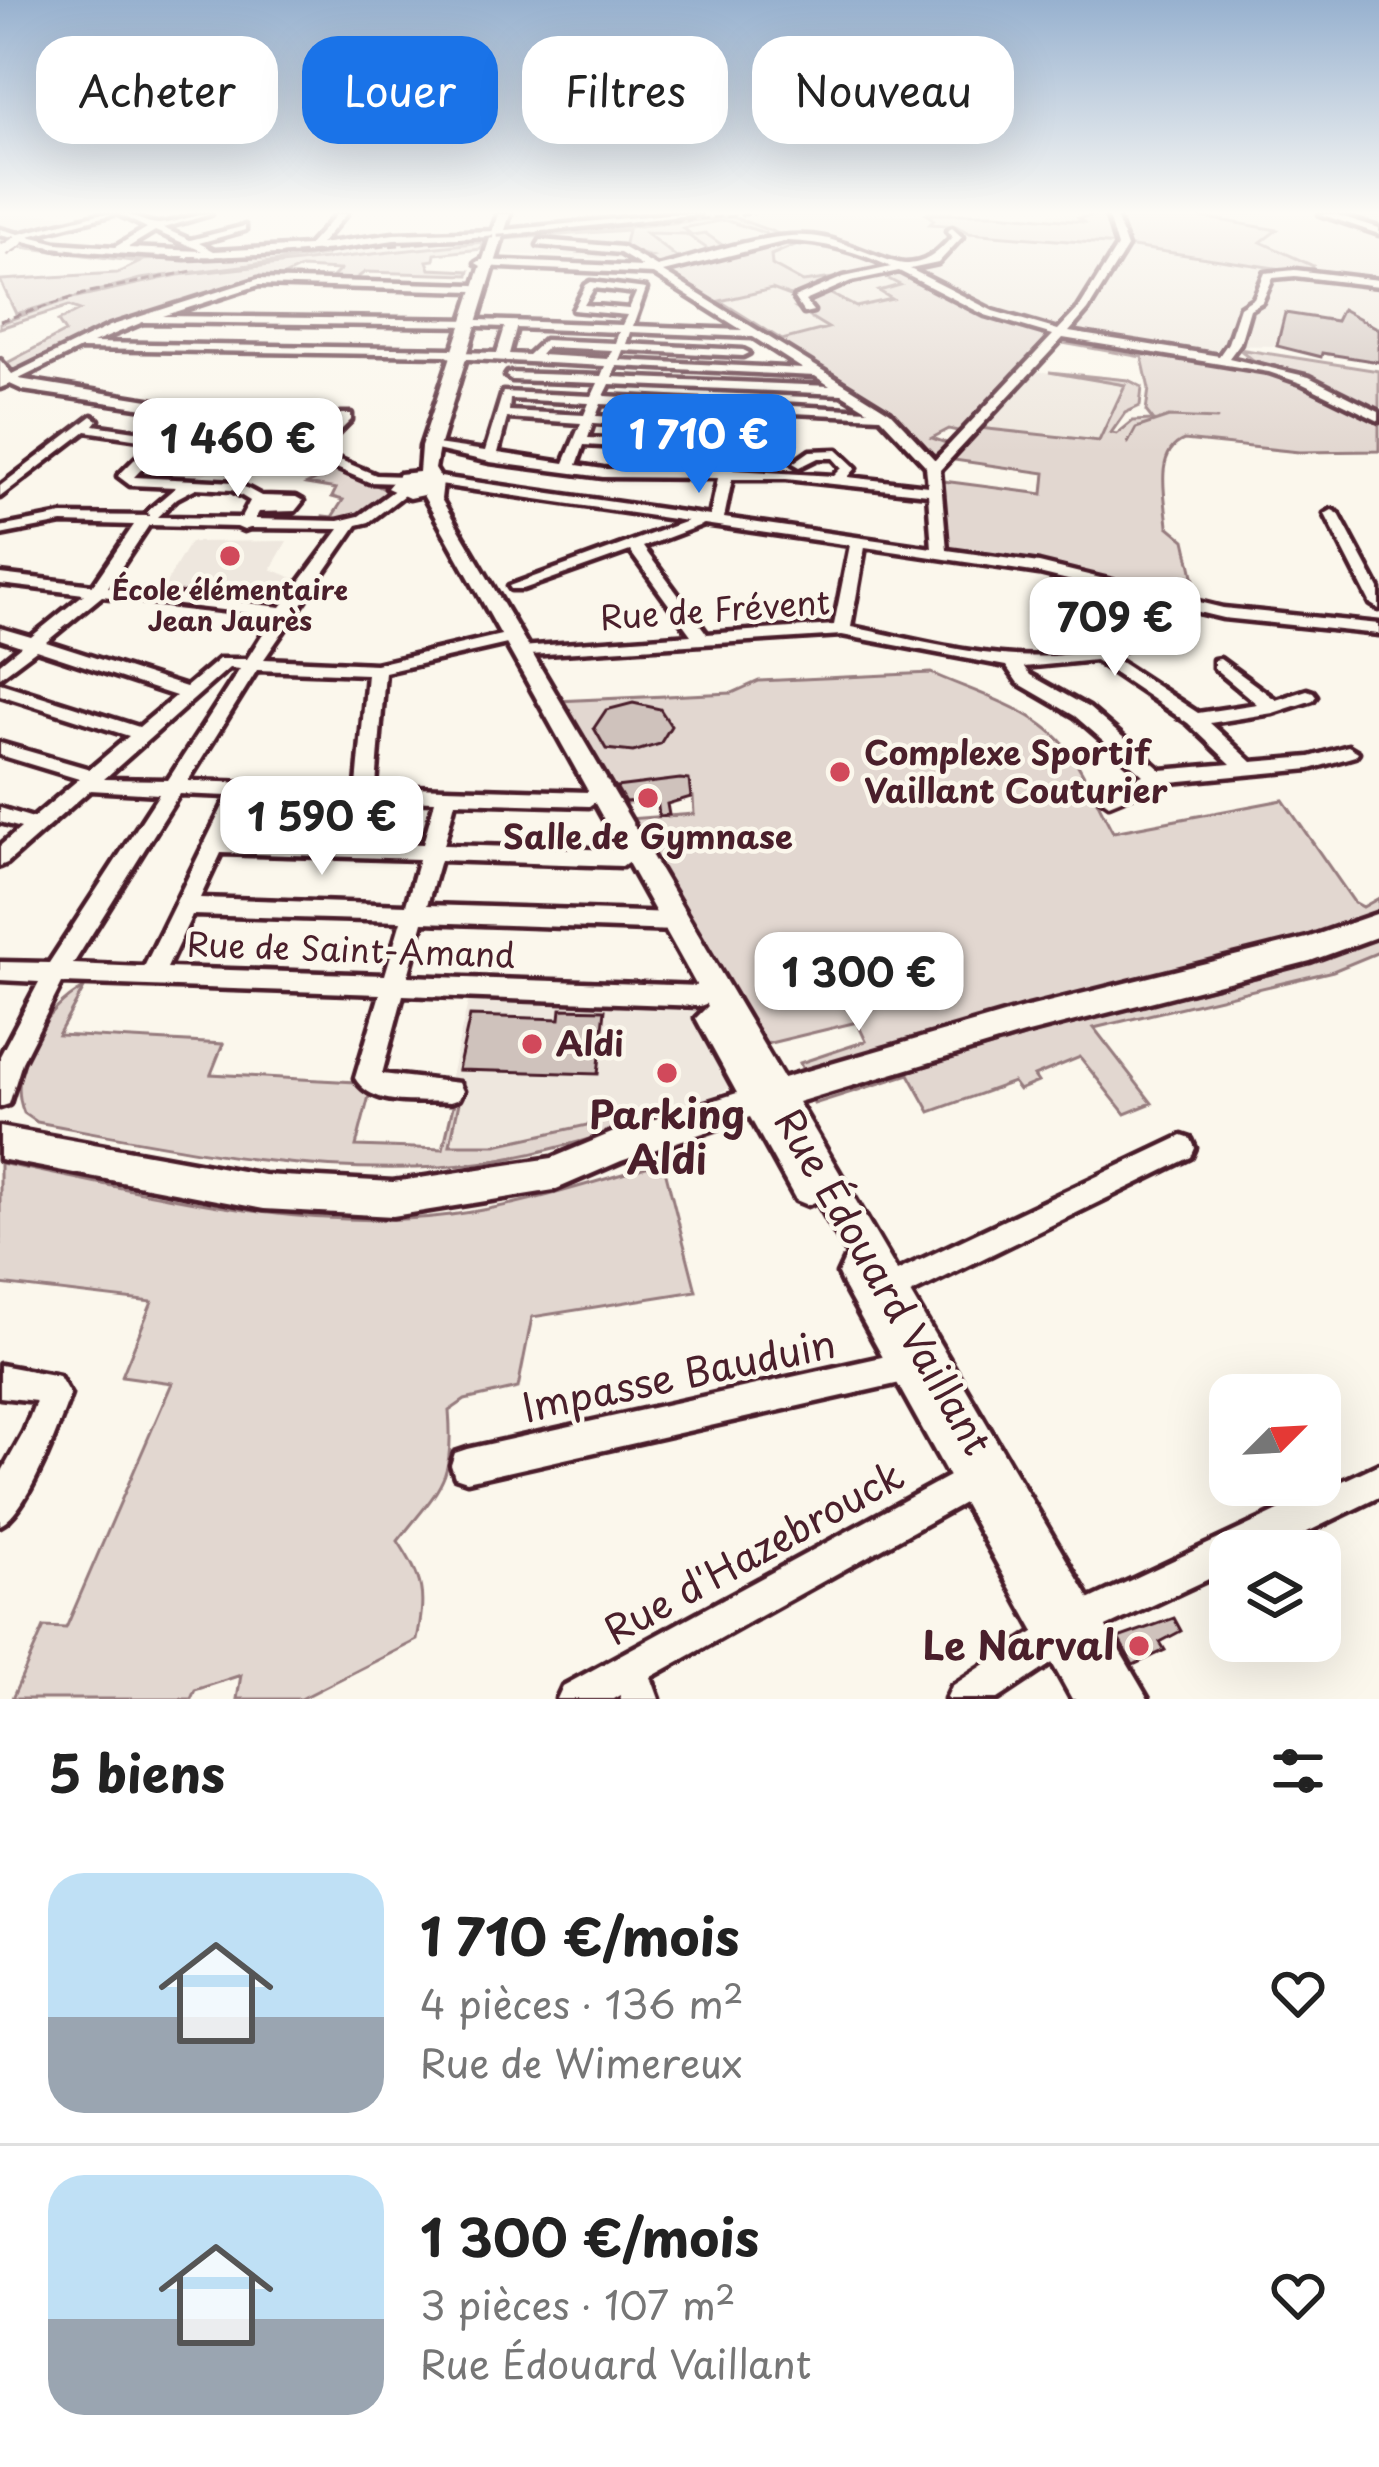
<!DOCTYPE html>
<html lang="fr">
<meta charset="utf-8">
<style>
body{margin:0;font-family:"Playpen Sans",sans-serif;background:#f2f2f2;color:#222;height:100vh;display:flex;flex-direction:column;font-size:45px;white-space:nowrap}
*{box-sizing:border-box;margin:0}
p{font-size:39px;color:#767676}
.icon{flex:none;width:66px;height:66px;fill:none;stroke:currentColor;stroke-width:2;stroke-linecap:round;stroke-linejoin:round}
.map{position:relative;height:1699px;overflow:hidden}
.panel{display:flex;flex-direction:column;background:#fff;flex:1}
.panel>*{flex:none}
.top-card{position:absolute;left:36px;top:36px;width:1308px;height:108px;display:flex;gap:24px}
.needle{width:78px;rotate:66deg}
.fabs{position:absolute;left:1209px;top:1374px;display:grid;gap:24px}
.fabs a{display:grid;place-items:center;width:132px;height:132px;border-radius:24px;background:#fff;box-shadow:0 12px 48px #0002;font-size:60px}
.price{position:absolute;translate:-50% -102px;padding:0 27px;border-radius:24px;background:#fff;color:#222;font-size:39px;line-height:78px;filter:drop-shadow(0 3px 6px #0008)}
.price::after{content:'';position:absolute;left:50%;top:72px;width:36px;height:27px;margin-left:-18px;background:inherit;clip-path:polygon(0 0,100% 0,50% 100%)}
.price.selected{background:#1a73e8;color:#fff}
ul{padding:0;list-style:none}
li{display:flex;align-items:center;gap:36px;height:300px;padding:0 48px}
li+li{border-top:3px solid #e0e0e0}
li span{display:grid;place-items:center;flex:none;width:336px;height:240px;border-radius:36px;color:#555}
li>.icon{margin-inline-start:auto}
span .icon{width:144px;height:144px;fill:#fffc;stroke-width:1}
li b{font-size:51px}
h2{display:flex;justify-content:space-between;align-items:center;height:144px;padding:0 48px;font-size:51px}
.chip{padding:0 42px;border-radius:36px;background:#fff;box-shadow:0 12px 48px #0002;font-size:42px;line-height:108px}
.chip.selected{background:#1a73e8;color:#fff}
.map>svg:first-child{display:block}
.built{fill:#eee7de}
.green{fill:#e2d7d0;stroke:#967b7e;stroke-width:3}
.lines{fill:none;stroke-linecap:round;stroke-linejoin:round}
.stream{stroke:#907477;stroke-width:3}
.building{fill:#cfc2bc;stroke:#4a1f2b;stroke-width:3}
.minor-casing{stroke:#4a1f2b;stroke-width:9}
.major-casing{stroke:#4a1f2b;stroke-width:9}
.minor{fill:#fbf7ec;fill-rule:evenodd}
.major{fill:#fbf7ec;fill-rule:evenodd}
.rail{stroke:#4a1f2b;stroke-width:3;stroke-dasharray:9 4.5;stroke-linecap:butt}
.minor-bridge-casing{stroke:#4a1f2b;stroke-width:15;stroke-linecap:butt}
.minor-bridge{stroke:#fbf7ec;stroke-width:10}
.poi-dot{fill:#d1495b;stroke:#fbf7ec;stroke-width:4.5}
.labels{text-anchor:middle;stroke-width:9;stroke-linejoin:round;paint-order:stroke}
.far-poi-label{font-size:27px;font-weight:bold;fill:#4a1f2b;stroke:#fbf7ec}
.street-label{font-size:33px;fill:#4a1f2b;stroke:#fbf7ec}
.poi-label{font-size:33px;font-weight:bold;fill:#4a1f2b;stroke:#fbf7ec;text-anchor:start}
.near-poi-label{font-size:39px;font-weight:bold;fill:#4a1f2b;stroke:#fbf7ec}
.near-street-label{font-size:39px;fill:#4a1f2b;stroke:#fbf7ec}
</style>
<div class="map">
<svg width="1379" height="1699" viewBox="0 0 1379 1699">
<rect width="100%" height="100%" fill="#fbf7ec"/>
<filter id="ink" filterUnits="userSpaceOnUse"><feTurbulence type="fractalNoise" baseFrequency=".00833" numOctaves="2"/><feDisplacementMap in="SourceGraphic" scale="24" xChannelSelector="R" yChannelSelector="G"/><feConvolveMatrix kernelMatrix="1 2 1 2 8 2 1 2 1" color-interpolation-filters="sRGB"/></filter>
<g filter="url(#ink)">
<path class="built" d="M0,214h105l-82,19 14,11 158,12 542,-42h371l3,12 -113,-10 -26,17 147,12 155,5 -13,-12 14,-8 -91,-16h195v148l-102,-16 -55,-1 -7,9 -16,-1 -125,-22 -17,11 -26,29 97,9 -29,62 -119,-14 -9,7 -22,-6 -34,18 -31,-29 -247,-158 -128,-6 -11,-2 2,-13 -68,7 -254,29 -106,23 -72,25 101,-35 77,-15 100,-14 -141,1 -132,-15 -5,-1z
M204,416l31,6 -26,12 18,9 -18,10 23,6 -39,21 -60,-2 30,-32z
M287,541l-16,28 27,11 -13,12 -125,1 30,-51z
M469,998l222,6 45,81 -81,36 -90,25 -122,21 15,-81 -9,-1z"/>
<path class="green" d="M926,214h71l87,8 -5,-4 21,-4 11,12 5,-12h68l93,16 -16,12 52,24 -4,7 -190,-28 -150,-12 -13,-7 -26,-2 4,-4z
M733,217l51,19 -26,4 10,-1 -3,-6 -40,-13 -42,8 9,7 13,-2 20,14 -16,3 -23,-16 -40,-1 38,30 -28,4 -14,-8 9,-2 -27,-9 4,-18 -125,9z
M791,239l14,2 -34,14 1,10 31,17 46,-6 -56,21 -21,-8 -52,12 62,39 46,-12 -31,-19h5v-9l25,-8 29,15 36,-8 -13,-8 21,-6 -19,-10 24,-2 100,48 46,15 -89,96 -13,-3 -17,9 17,6 -15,11 -52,-46 -216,-137z
M483,242l-2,7 -46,5 -1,6 -7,1 3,8 39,2 -1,4 -103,-3 -12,9 -23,-1 10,-10 -39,-2 -28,13 -117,29 -138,61 -9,-1 -2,-7 58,-31 -7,-11 22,-11 -11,-4 -69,22v-5l72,-25 106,-23z
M13,246l125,14 189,-5 -187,24 -124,35 -16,-34 117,-7 23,-11z
M1072,337l196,33 40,13 71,37v31l-80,1 -115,-12c-31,12 -18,60 -16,86l17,14 14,62 -138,-36 -115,-14 -3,-71 100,13 2,-21 -98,-14 32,-31 120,13 26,-56 -76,-13 79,8 14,7 -2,19 -15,7 -14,20 6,1 16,-13 20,-1 -7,-9 3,-22 -7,-32 -85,-15z
M1239,349l140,22v43l-66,-35 -60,-19z
M342,468l50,25 -30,22 -41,8 2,-7 9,1 11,-17 -11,-3 4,-8 -29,-5z
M931,673c44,20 107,36 137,77 18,24 30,55 45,82l170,-32 71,102 9,5 16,-9v13l-59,24 -517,135 -3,-7 66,-22 -9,-19 -95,23 -135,-226 67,-5 -1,-17 -75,7 -61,-103 175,-8 27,-12z
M1379,937v15l-46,19 -239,57 58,75 -27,11 -45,-57 -46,19 4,6 -19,8 -6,-8 -83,30 -21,-38 -95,30 -2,-4 246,-73 210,-52z
M84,988l-26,47 165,9 -12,30 145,8 13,14 -13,50 87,3 15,-64 5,-1 -13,61h46l141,-31 18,7c-70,19 -142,42 -216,46 -137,8 -268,-20 -402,-45l-13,-9c-19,-45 21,-105 60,-125z
M663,1162l33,129 -164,26 -14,71 -53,12 -16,11c6,71 -9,76 -51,130 26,40 28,52 19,99l-116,59h-64l4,-24 -46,15 -4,9h-179l32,-72 22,1 106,-245 -50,-7 30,-74 -152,-18v-121c148,29 299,71 451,52 71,-9 143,-33 212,-53z"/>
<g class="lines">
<path class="stream" d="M1128,443l8,-15 33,-11 48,2"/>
</g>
<path class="building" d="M1342,309l37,20v33l-57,-9 -1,4 -44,-11 8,-33 51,8z
M633,703l27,6 11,17 -11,18 -27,8 -27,-3 -12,-21 12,-18z
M680,779l9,1 2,17 -24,7 2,11 -10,1 -2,-17 -32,3 -9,-15z
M561,1009l44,1 -7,64 -140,-4 12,-54 90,3z
M1174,1618l7,13 -21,11 5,8 -32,15 -15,-27z"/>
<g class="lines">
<defs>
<path id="minor" d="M99,214h15l-85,22 28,7 58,4 32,-19 -29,-14c14,0 27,10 41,10 17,-1 34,-10 52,-10l-48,14 27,12 55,-14v4l-46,13 15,8 94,-5 29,-32h9l-26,30 74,-10 101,-3 172,-17h32l-208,23 -97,3 -85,13 -124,5 -128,-9 -57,-14v-6l19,5zM155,231l47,20 -75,-3z
M1107,214h8l12,33 -39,63 -19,22 150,24 9,-13 12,-36 14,-9 11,-25 30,-3 84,10v6l-84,-10 -22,2 -11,24 -12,7 -10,34 -11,15 80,19 70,35v9l-78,-38 -32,-11 -206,-34 -123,132 7,80 92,13 184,45 156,16v10l-156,-16 -54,-13 -27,35 -31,16 87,57 59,-9 -43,-36v-8l6,-1 56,41 31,-10 6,2 3,4 -3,4 -40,13 -63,10 42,39 58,-5 38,-11 10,6 -3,4 -45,13 -150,14 -51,21 -10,-7 3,-5 41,-17 -68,-59 -57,-33 -12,-17 -164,-31 -328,21 -3,-4 9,-5 171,-12 -61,-84 -107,38h-12l-2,-3 178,-65 -254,-37 -7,-4 7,-4 277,40 8,-38 -115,-1 -113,-15 -67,-15 7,-4 55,8 18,-59 89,4 6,-13 -86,-3 -6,-4 2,-3 93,3 4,-10 -154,-8 -6,-3 -365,-6 -61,30 209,34 75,31 15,-7 23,-23h10v6l-23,23 -14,6 62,26 30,1v6l-5,1 -32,-1 -144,-62 -202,-30 -13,-6 -10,4v-28l12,14 98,-48 148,-47 216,6 5,3 -5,3 -215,-6 -96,31 316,4 143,5 5,-10 -54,-5 13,-25 5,-3 55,7 -13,37 109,4 -89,-56 -172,-8 -5,-3 5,-3 162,7 -23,-14 -82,-8 3,-5 81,7 35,20c49,-12 117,-39 167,-29 21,4 68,26 81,26 22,0 33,-12 47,-27l-5,-6 5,-3 10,9 -24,26 -28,6 83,42 65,19 21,-22 38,-61zM787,241c38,1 69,10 104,26l-47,10 -50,21 10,15 9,-2 -8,-10 46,-20 48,-10 86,44 68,20 -118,125 -45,-48 -227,-140zM594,288l42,5 -7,16 -45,-4zM143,322l336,4 26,1 -8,26 -39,-1 -6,-3 -359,-6zM516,328l103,4 -4,11 -71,-3 -16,15 -19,-1zM630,332l123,5 50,32 -184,-9 4,-10 120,6 6,-3 -6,-3 -117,-6zM547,347l65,3 -4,9 -68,-4zM617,366l198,10 15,10 -218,-9zM610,384l232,10 26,16 -264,-14zM510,399l79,4 -5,12 -75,-4zM601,404l279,13 46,49 2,20 -80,-9 8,-9 -19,-18 -27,1 -17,12 7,4 18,-9h15l9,10 -8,8 -101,-6 9,-56h-10l-3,10 -133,-8zM507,418l74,5 -17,40 -66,-10zM593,423l135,8 -3,14 -137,-7zM584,445l139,8 -3,17 -117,-1 -26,-4zM732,479h54l142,15 4,54 -208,-30zM704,524l146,21 -16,80 -127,9 -64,-87zM865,547l174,26 115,28c-56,96 -215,42 -303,26zM1095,660l93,63 43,41 -70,6 -72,-62 -59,-33 -6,-8z
M1320,214h14l45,14v6z
M92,416l6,4 -4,5 69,10 7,4 -36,38 101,5 26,14 35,1 7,4 -8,10 -36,1 -4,7 83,2 21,-5 37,-27 12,3 -39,30 -12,3 -93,134 112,5 125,-29 6,1v8l-122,28 -9,114 213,6 10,7 -10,7 -134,-4 -11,43 178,5 11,8 -11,8 -182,-6 -13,45 248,8 8,3 3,6 -3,6 -8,3 -252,-9 -15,54 292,10 8,3 4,7 -4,7 -8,3 -297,-11 -21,79 77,9 4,8 -4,8 -9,3c-31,-2 -78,6 -95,-24l25,-84 -318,-11 -40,79 -13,42 -9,3v-51l39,-74 -39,-2v-18l49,1 110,-169 -69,-4 -83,73 -7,3v-20l21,-18 -21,-6v-14l33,10 46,-39 -79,-24v-12l90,26 39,-33 -129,-41v-12l139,44 37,-31 -140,-46 -36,27v-14l21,-17 -21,-7v-11l31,9 53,-43 -84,-10v-10l93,11 41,-60 -72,-2 -62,12v-8l62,-12 88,1 -3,-3 2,-3 27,-23 -46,-2 -12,-9 35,-35 -67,-10 -86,66v-11zM196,488l36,2 18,11 -9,17 -84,-1 20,-19zM149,525l88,2 7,3 6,-2 89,1 -58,78 -173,-20zM102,596l172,20 -27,43h-28l-33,28 -140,-45zM229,668l11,1 -72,111 -64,-1zM257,670l110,4 -10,112 -169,-5zM179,794l49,2 -84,171 -71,-3zM248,796l187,5 -12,43 -195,-6zM221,853l198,6 -13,46 -206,-7zM192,915l209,6 -16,54 -218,-7z
M1332,510l7,4 40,75v20l-8,-5 -46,-90z
M1182,1136l9,3 4,9 -4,9 -293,143 -10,5 -10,-5 -5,-10 5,-10z
M909,1351l11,4 4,11 -4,11 -11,4 -442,100 -12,-4 -4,-12 4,-12 12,-4z
M0,1365l59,11 11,19c-11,30 -42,118 -70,130v-50l24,-43 12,-31 -36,-4z
M973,1463l12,4 4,12 -4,12 -334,186 8,22h-38l-1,-4 -7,4h-56l6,-13z
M1379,1464v33l-111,54h-38v18l-152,71 -3,8 -77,51h-52l6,-13 97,-64 15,-4 3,-8z"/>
<path id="major" d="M498,214h12l-71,233 -4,22 8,13 -2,17 342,579 241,-70 283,-70 72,-25v23l-69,25 -286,73 -226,68 350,597h-76l-228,-412 -6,-13 6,-13 6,-3 -33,-57 -9,4 -12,-5 -46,-83 -129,44 -67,29 -161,26 -129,-7 -264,-50v-32l264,48 129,7 159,-24 62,-26 123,-39 -41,-75 12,-12 -285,-511 -14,3 -22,-10 12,-14 20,-2 2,-25z"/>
</defs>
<use href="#minor" class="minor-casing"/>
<use href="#major" class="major-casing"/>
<use href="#minor" class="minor"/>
<use href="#major" class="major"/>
<path class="rail" d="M0,242l122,15 127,1 505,-44
M0,321l90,-29 102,-21"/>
<defs>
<path id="minor-bridge" d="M4,250l14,-9"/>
</defs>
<use href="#minor-bridge" class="minor-bridge-casing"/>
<use href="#minor-bridge" class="minor-bridge"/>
</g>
</g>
<linearGradient id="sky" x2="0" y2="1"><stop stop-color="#97b1cf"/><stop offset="0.47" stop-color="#fdfbf6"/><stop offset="1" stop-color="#fdfbf6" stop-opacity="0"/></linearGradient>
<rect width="1379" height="452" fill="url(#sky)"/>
<g class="poi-dot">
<circle cx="230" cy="556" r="12"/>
<circle cx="840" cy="772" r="12"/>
<circle cx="648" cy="798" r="12"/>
<circle cx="532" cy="1044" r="12"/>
<circle cx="667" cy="1073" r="12"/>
<circle cx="1139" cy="1646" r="12"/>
</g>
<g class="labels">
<g class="far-poi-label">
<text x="230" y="600">École élémentaire<tspan x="230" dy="31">Jean Jaurès</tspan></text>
</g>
<g class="street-label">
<text transform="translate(715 610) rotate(-4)" y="12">Rue de Frévent</text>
<text transform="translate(351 950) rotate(2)" y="12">Rue de Saint-Amand</text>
</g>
<g class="poi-label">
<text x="864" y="765">Complexe Sportif<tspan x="864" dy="38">Vaillant Couturier</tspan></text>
<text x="648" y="849" text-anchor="middle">Salle de Gymnase</text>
<text x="556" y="1056">Aldi</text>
</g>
<g class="near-poi-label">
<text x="667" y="1129">Parking<tspan x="667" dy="45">Aldi</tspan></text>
<text x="1115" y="1660" text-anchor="end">Le Narval</text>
</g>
<g class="near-street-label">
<text transform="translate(883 1282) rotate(60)" y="14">Rue Édouard Vaillant</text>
<text transform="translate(679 1376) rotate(-12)" y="14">Impasse Bauduin</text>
<text transform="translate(754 1553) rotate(-29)" y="14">Rue d'Hazebrouck</text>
</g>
</g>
</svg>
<div class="fabs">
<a><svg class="needle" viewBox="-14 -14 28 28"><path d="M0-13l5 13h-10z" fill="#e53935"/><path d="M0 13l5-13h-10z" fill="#767676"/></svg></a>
<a><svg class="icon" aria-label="layers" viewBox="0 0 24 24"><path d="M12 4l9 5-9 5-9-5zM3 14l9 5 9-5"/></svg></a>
</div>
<b class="price selected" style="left:699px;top:496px">1 710 €</b>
<b class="price" style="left:238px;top:500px">1 460 €</b>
<b class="price" style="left:1115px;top:679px">709 €</b>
<b class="price" style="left:322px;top:878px">1 590 €</b>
<b class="price" style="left:859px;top:1034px">1 300 €</b>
<div class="top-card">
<a class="chip">Acheter</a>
<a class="chip selected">Louer</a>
<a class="chip">Filtres</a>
<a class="chip">Nouveau</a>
</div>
</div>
<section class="panel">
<h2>5 biens<svg class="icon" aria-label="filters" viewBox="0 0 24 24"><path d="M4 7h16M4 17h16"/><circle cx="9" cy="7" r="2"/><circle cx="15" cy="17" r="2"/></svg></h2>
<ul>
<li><span style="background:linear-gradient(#bfe0f5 60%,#9aa5b1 0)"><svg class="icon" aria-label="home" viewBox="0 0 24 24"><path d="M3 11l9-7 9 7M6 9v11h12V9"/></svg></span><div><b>1 710 €/mois</b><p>4 pièces · 136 m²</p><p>Rue de Wimereux</p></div><svg class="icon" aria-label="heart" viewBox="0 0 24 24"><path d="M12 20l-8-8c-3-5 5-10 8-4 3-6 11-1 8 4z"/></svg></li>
<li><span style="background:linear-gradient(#bfe0f5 60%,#9aa5b1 0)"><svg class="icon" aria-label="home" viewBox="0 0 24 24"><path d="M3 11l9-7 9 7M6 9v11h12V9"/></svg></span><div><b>1 300 €/mois</b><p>3 pièces · 107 m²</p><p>Rue Édouard Vaillant</p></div><svg class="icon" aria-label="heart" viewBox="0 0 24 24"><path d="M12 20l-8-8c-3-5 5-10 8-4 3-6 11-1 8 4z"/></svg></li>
</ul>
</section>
